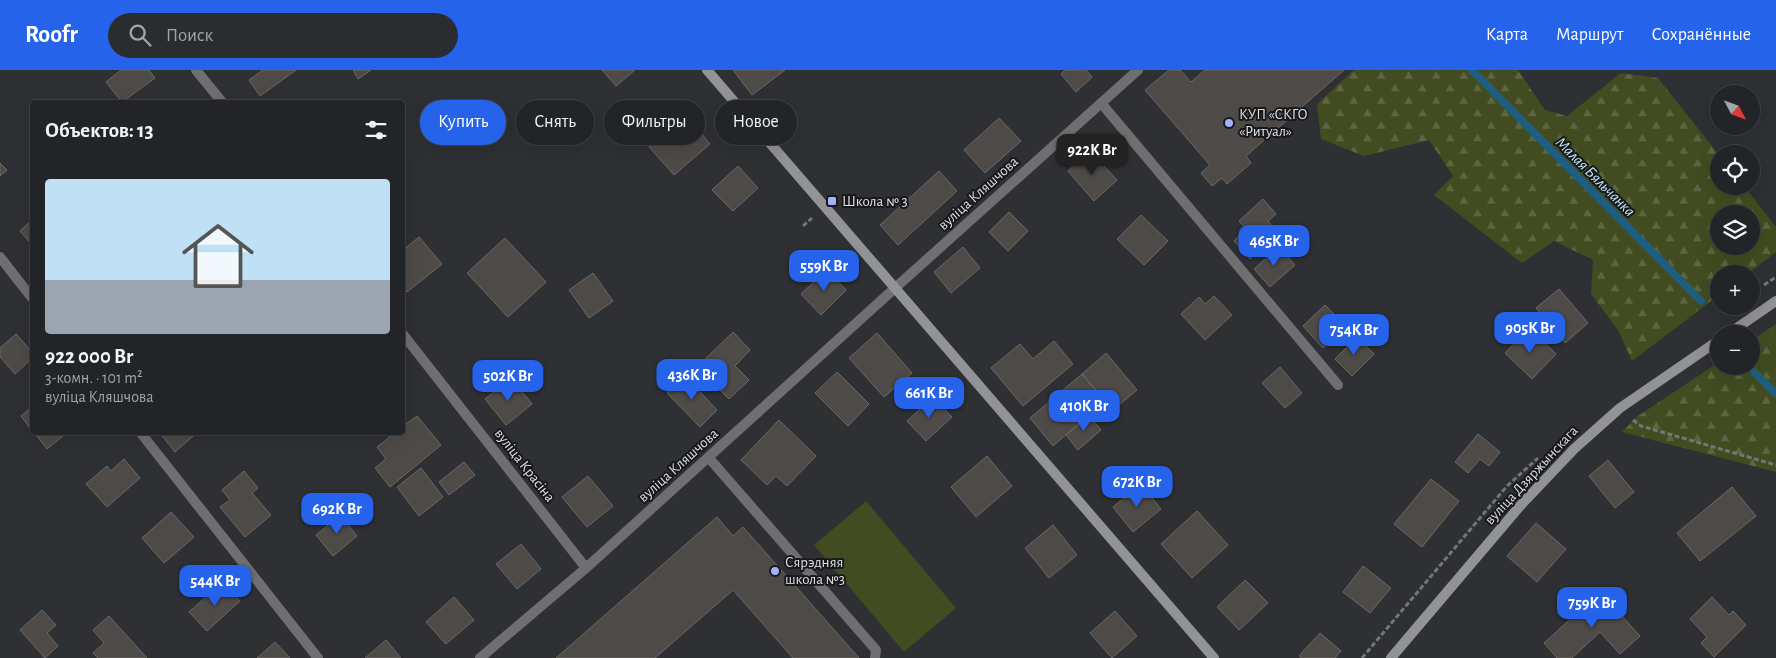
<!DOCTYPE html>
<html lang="ru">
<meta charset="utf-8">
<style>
body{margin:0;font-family:"Alegreya Sans",sans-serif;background:#2a2c2f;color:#f1f3f6;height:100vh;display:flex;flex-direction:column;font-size:19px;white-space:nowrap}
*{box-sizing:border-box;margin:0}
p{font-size:16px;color:#a2a4a7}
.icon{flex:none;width:28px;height:28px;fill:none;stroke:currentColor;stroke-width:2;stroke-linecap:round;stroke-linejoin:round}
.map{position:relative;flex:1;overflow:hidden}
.details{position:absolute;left:30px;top:30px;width:375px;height:335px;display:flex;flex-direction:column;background:#222427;border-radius:5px;box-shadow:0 5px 20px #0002,0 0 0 1px #3f4144}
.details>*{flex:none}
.banner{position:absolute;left:420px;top:30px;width:475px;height:45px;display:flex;gap:10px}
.needle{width:32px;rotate:131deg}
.controls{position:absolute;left:1710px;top:15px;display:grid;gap:10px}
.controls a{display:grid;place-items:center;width:50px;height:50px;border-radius:50%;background:#222427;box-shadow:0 5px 20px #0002,0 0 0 1px #3f4144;font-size:25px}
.price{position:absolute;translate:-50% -42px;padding:0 11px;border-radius:10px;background:#2563eb;color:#fff;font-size:16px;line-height:32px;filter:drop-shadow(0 1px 2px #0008)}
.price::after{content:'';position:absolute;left:50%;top:30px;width:15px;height:11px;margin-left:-8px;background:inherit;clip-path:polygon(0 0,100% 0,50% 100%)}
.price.current{background:#222;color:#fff}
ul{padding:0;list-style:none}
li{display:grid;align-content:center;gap:10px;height:265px;padding:0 15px}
li span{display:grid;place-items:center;height:155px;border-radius:5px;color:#555}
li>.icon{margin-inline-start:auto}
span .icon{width:90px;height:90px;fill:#fffc;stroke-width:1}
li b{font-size:21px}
h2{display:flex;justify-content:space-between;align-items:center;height:60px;padding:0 15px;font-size:21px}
.tag{padding:0 18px;border-radius:22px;background:#222427;box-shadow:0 5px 20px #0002,0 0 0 1px #3f4144;font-size:18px;line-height:45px}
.tag.current{background:#2563eb;color:#fff}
header{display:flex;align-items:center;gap:30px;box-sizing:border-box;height:70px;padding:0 25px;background:#2563eb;color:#fff}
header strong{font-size:24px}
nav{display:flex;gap:28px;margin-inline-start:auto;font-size:18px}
.search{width:350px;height:45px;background:#2a2c2f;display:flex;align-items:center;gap:12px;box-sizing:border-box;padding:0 18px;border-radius:28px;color:#a2a4a7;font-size:19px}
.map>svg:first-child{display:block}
.forest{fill:url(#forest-firs);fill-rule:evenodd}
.pitch{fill:#424c20}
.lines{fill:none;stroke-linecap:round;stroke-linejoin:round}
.stream{stroke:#1f5e7f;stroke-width:8}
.building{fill:#4e4a47;stroke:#6d6965}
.path{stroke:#747579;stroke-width:3;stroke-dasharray:5 2.5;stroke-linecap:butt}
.lane{stroke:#6f6f72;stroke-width:10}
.street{stroke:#6f6f72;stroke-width:10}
.secondary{stroke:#929396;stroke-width:10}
.poi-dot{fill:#a0b3fd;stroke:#17181a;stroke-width:2}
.labels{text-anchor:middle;stroke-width:4;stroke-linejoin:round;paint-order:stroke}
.poi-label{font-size:15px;fill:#dfe0e3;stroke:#17181a;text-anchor:start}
.street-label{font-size:15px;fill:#dfe0e3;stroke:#17181a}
.water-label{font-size:16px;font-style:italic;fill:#c7e8fc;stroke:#17181a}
</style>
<header>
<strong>Roofr</strong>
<div class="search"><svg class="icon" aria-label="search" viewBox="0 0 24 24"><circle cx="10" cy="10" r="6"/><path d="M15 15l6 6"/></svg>Поиск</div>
<nav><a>Карта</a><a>Маршрут</a><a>Сохранённые</a></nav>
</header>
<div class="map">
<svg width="1776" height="588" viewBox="0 0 1776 588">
<defs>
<pattern id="forest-firs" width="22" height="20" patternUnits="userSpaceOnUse" patternTransform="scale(1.25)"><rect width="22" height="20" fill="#424c20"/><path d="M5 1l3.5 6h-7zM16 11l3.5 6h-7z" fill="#5d6640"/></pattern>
</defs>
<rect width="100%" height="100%" fill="#2e3034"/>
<path class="forest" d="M1354,0h164l27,40 22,6 54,-43 37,5 61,77v31h25l32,41v25l-29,22h-28v21l-87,66 -14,-31 -27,-36 2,-34 -39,-19 -32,22 -88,-68 19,-19 -24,-36 -65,16 -43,-17 -4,-35zM1719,144h32v32h-32z
M1776,254v148l-154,-40 16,-16 81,-54v4h32v-25z"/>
<path class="pitch" d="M866,431l90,107 -52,44 -90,-107z"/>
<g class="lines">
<path class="stream" d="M1472,0l229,231
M1754,302l22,22"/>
</g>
<path class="building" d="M121,0h28l6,8 -33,24 -16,-20z
M263,0h33l-36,26 -11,-16z
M353,0h18l-13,9z
M602,0h33l-19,16z
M733,0h52l-33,25z
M1065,0h21l6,7 -16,15 -15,-18z
M1169,0h11l11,12 14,-12h139l-98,86 5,7 -24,21 -5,-6 -10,8 -11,-13 9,-8 -65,-75z
M686,45l24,29 -36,31 -25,-28z
M999,48l22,23 -36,32 -21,-23z
M1090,81l27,29 -23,21 -26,-30z
M0,93l7,7 -7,6z
M738,96l20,22 -25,23 -21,-21z
M939,101l18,20 -59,54 -18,-20z
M1263,129l13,15 -8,7 11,13 -29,25 -16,-18 12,-12 -7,-8z
M1009,142l19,19 -20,20 -19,-19z
M1141,145l27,26 -24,24 -27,-26z
M32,150v25l-12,-14z
M419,167l23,27 -35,28 -5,-5v-36z
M505,168l41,44 -38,35 -41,-44z
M963,177l17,21 -29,25 -17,-21z
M1279,177l16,18 -25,22 -16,-18z
M827,200l19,20 -25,25 -20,-21z
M593,203l20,28 -24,17 -20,-28z
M1559,219l29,34 -23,20 -29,-35z
M1214,226l18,19 -27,25 -24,-26 18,-17 6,7z
M1325,235l21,21 -23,22 -20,-22z
M1529,258l27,26 -24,25 -27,-26z
M733,262l17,18 -15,16 14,14 -20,19 -32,-32z
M877,263l35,40 -28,24 -35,-39z
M16,264l16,18v6l-17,16 -15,-17v-9z
M1357,267l17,17 -22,22 -17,-17z
M1054,271l19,23 -50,42 -32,-38 29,-24 13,15z
M1106,283l31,37 -24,20 -31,-36z
M1280,297l22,26 -17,15 -23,-25z
M837,302l32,32 -21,22 -33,-33z
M1082,304l23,27 -52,45 -23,-28z
M685,306l32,34 -17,17 -33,-34z
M511,308l21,26 -26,21 -21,-26z
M933,327l19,20 -26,24 -19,-20z
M32,337v24l-11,-15z
M1089,345l12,15 -23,20 -12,-15z
M417,346l24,29 -51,42 -15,-19 11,-9 -9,-12 19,-15h6v-5z
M779,350l37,36 -29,30 -11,-10 -9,9 -26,-25z
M34,362h34l-21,17z
M159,362h39l-23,20z
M1478,364l22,18 -11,14 -9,-7 -12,14 -13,-11z
M987,386l25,30 -36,31 -25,-30z
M124,389l16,19 -33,29 -21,-23 21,-18 4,5z
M1608,390l26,32 -19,16 -26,-32z
M464,392l11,13 -26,20 -10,-13z
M421,398l22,29 -24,19 -22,-29z
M244,401l14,17 -6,5 19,22 -26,22 -25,-30 10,-7 -8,-10z
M588,406l25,30 -26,21 -25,-30z
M1431,409l28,22 -37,46 -28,-23z
M1141,414l20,25 -28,23 -20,-25z
M1732,417l24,29 -56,45 -23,-28z
M1197,441l31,34 -36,33 -31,-34z
M171,442l23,25 -30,26 -22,-25z
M340,445l17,21 -24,20 -17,-21z
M717,447l16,19 10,-9 116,131h-66l-60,-68 -78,68h-99z
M1536,453l30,26 -29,33 -30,-26z
M1053,455l24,30 -28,23 -24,-30z
M521,474l20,25 -24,20 -21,-25z
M1363,496l28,22 -21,25 -27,-21z
M1245,510l23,23 -29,27 -22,-23z
M223,512l17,19 -33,30 -18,-19z
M1600,522l40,44 -20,18 -20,-22 -28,26h-15l-13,-15z
M454,527l20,23 -28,24 -20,-22z
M1712,527l17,18 4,-4 13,14 -32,32 -13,-14 6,-6 -17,-18z
M42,540l14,15 -9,8 11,13 -13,12 -25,-28z
M1115,541l22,25 -25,22 -22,-25z
M109,546l38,42h-49l-5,-5 11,-10 -11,-13z
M1320,563l21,18 -6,7h-33l-3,-2z
M386,570l15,18h-36z
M275,572l15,16h-33z"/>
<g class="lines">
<path class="path" d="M803,156l9,-8
M1764,215l12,-8
M1633,350l8,6 135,39
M1362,588l145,-172 31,-28"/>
<path class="lane" d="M709,388l167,192 -1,8"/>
<path class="street" d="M196,0l26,32
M1101,33l237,282
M0,187l32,41
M402,263l184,235
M140,362l178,226
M480,588l106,-90 309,-280 243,-218"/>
<path class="secondary" d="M707,0l507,588
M1728,264l48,-33
M1391,588l129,-152 54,-57 46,-41 99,-68"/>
</g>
<g class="poi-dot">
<circle cx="1229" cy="53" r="5"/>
<rect x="827" y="126" width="10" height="10" rx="2.5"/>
<circle cx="775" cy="501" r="5"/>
</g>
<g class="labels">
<g class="poi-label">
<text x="1239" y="49">КУП «СКГО<tspan x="1239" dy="17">«Ритуал»</tspan></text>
<text x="842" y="136">Школа № 3</text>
<text x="785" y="497">Сярэдняя<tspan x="785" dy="17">школа №3</tspan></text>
</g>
<g class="street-label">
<text transform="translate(978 123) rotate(-42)" y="5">вуліца Кляшчова</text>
<text transform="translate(525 395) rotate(52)" y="5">вуліца Красіна</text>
<text transform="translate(678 395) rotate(-42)" y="5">вуліца Кляшчова</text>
<text transform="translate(1531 405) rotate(-47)" y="5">вуліца Дзяржынскага</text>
</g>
<g class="water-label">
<text transform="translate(1596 106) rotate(45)" y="6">Малая Бяльчанка</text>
</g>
</g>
</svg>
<div class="controls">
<a><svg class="needle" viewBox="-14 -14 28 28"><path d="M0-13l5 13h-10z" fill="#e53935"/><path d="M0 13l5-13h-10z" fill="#a2a4a7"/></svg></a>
<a><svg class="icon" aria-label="locate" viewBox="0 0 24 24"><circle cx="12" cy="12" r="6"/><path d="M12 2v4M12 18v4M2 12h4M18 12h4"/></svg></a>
<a><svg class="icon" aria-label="layers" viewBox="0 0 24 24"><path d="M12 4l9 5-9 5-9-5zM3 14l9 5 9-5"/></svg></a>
<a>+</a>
<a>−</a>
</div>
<b class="price current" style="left:1092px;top:106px">922K Br</b>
<b class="price" style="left:1274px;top:197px">465K Br</b>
<b class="price" style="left:824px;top:222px">559K Br</b>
<b class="price" style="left:1530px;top:284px">905K Br</b>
<b class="price" style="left:1354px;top:286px">754K Br</b>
<b class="price" style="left:692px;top:331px">436K Br</b>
<b class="price" style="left:508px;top:332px">502K Br</b>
<b class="price" style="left:929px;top:349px">661K Br</b>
<b class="price" style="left:1084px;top:362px">410K Br</b>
<b class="price" style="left:1137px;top:438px">672K Br</b>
<b class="price" style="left:337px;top:465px">692K Br</b>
<b class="price" style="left:215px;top:537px">544K Br</b>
<b class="price" style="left:1592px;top:559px">759K Br</b>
<div class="banner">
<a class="tag current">Купить</a>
<a class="tag">Снять</a>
<a class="tag">Фильтры</a>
<a class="tag">Новое</a>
</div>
<section class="details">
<h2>Объектов: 13<svg class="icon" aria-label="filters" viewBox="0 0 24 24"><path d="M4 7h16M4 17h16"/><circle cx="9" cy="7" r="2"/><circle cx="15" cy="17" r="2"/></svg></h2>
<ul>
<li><span style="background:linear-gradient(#bfe0f5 65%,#9aa5b1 0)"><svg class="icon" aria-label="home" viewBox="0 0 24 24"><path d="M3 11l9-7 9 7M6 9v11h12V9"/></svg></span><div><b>922 000 Br</b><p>3-комн. · 101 m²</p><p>вуліца Кляшчова</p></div></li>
</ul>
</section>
</div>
